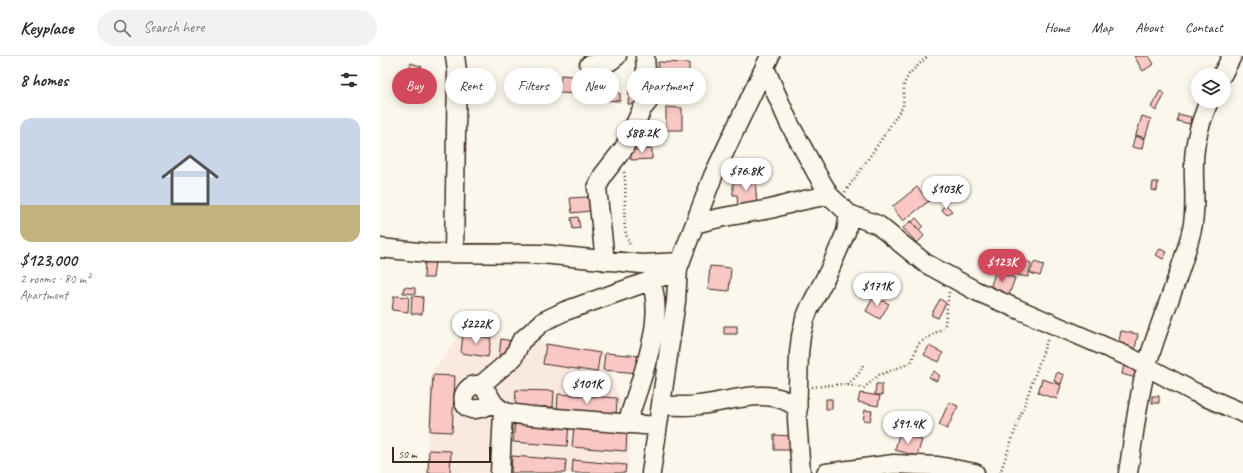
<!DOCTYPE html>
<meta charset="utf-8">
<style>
body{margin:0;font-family:Caveat,sans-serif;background:#f2f2f3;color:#2b2b33;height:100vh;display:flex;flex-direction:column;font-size:15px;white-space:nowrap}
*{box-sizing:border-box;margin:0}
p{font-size:13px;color:#7c7c81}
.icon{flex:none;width:22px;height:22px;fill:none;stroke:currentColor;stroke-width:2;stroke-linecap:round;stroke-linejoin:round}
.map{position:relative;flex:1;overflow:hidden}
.drawer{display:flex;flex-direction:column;background:#fff;width:380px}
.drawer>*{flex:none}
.hud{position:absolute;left:12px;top:12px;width:380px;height:36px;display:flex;gap:8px}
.controls{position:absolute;left:811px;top:12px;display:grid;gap:8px}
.controls a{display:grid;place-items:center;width:40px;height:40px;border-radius:50%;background:#fff;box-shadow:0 2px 10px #0003;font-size:20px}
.scale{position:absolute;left:12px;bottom:10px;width:99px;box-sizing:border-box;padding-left:4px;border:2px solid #3b2a1e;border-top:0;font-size:11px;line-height:14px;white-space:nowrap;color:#3b2a1e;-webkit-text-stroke:3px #fbf7ec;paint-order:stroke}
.price{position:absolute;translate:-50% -34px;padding:0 9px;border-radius:14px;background:#fff;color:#222;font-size:13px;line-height:26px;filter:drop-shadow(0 1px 2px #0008)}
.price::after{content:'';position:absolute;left:50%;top:24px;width:12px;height:9px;margin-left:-6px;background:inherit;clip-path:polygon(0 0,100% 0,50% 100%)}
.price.active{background:#d1495b;color:#fff}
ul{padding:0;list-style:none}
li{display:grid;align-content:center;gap:8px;height:212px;padding:0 20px}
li+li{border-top:1px solid #e1e1e2}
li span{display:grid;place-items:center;height:124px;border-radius:12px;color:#555}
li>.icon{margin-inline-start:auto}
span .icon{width:72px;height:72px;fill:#fffc;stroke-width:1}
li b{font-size:17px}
h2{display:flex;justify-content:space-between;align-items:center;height:48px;padding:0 20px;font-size:17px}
.chip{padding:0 14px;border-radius:18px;background:#fff;box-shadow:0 2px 10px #0003;font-size:14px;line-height:36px}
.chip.active{background:#d1495b;color:#fff}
header{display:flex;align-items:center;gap:24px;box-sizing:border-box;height:56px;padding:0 20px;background:#fff;border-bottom:1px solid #e1e1e2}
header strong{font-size:19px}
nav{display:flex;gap:22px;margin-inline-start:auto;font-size:14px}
.search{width:280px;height:36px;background:#f2f2f3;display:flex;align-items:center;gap:10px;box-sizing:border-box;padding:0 14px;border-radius:22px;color:#7c7c81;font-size:15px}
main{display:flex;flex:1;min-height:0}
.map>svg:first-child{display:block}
.built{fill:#fae9e0}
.building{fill:#f9c8c4;stroke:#3b2a1e}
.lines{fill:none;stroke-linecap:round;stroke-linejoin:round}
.minor-casing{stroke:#3b2a1e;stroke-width:21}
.path{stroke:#3b2a1e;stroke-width:2.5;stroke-dasharray:1 3;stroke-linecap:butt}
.minor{stroke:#fbf7ec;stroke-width:18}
</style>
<header>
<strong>Keyplace</strong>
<div class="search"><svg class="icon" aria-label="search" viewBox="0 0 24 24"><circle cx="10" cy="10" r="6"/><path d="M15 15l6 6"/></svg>Search here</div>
<nav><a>Home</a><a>Map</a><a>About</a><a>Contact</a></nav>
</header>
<main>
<section class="drawer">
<h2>8 homes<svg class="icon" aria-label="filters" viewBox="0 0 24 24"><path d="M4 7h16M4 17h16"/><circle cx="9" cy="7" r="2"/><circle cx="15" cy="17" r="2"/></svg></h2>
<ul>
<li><span style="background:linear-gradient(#c9d6e8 70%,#c2b280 0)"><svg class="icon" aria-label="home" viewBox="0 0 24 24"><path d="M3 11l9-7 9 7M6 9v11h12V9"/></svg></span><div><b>$123,000</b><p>2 rooms · 80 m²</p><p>Apartment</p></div></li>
</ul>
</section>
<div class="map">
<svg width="863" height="417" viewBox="0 0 863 417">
<rect width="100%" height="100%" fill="#fbf7ec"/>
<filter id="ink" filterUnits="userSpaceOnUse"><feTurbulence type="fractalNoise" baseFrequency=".025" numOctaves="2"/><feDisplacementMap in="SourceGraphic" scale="8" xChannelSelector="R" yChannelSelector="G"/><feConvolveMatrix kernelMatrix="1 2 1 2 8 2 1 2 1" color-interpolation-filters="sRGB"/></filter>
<g filter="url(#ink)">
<path class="built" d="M83,275l140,20 28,80 -4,42h-201l5,-99z"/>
<path class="building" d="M754,0h15l5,8 -11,7z
M278,6l31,1v22h-31z
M31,7l11,4 -2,6 -11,-5z
M181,19l22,2 -2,17 -22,-1z
M249,35h17l-1,14 -17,-1z
M780,35l5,3 -9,17 -5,-4z
M225,36l15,1v8l-16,-1z
M286,51l16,1v22h-16z
M798,58l13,3 -1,7 -13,-3z
M762,60l9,3 -6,19 -9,-3z
M265,67l13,1 -1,9h-12z
M755,80l9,3 -2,10 -10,-2z
M272,93v10l-21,1v-10z
M375,119l2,33 -19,1 -1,-14h-4v-13h8v-6z
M773,126h5l-1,9 -5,-1z
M537,131l12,14 -26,20 -11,-14z
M208,141l2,14 -18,2 -2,-15z
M566,149l6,6 -5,4 -6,-6z
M198,161l2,11 -7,1 -2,-11z
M536,162l7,8 -4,4 -7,-8z
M531,165l13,15 -7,7 -14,-15z
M780,193l7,3 -4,7 -7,-4z
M45,204l10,1 -2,17h-9z
M641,204l10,3 -3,14 -11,-2z
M654,206l10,3 -4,11 -10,-3z
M330,210l21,2 -2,23 -21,-2z
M615,216l20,6 -6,17 -19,-6z
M24,231l11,1v6l-12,-1z
M14,240l15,1 -1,15 -16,-2z
M32,240l11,1 -1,17h-11z
M494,240l15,8 -9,15 -14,-8z
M560,243l6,4 -8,15 -7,-3z
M344,270h13v8h-13z
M741,275l17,3 -3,15 -17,-3z
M83,278l28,4 -3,19 -27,-4z
M121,283l10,2 -2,17 -10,-1z
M166,288l54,9 -3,19 -54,-8z
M549,290l14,7 -4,9 -15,-7z
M225,297l36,3 -2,17 -36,-3z
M744,308l18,5 -3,10 -17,-5z
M554,315l6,5 -4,5 -7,-4z
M677,316l7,3 -3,9 -7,-3z
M53,319l22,1 -3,56 -22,-1z
M662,323l19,6 -4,14 -19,-6z
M496,328h6v11h-7z
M136,334l38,1 -1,16 -38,-1z
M480,337l20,3 -2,10 -20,-4z
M178,338l59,4 -1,18 -59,-4z
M772,340h7v7h-7z
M446,343h6v10h-6z
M569,346l9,4 -11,23 -8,-4z
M485,354l7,1 -2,10 -7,-1z
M135,366l54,4 -2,20 -54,-4z
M194,371l53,4 -1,20 -54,-4z
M519,378l23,6 -5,16 -22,-6z
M394,379l18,1 -1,14h-17z
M49,394l22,1 -1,22h-22z
M132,400l54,4 -1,13h-54z
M193,404l53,5 -1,8h-53z"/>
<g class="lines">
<defs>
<path id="minor" d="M209,9l20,-3 8,-6
M385,12l24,55 28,51 13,22 19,18 29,11 47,38 51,28 153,66 65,35 49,21
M842,19l10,-19
M315,168c26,-8 49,-10 75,-15 20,-5 39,-12 60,-13
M0,192l48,5 114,1 100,10 39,-2
M74,197l3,-182 -2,-15
M225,205l-8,-73 6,-13 21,-27 18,-39 6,-7 -3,-46
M101,329l32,-27 8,-17 23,-20 21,-10 113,-40
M113,346c-37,24 -37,-20 -12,-17 5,4 8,11 12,17v1l7,6 8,4 23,3 126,10
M282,349c12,1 25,2 37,0 30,-3 74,-21 99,4
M247,368c11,-39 41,-105 23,-144
M120,417l3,-62
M271,417l25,-172 2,-33 35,-92 57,-120
M421,417l-4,-54 2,-66 2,-17 4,-17 5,-12 19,-36 17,-39 3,-18
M446,417l68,-9 44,2 37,7
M748,417c6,-36 9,-73 19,-108 13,-46 34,-89 45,-136 5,-21 1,-45 2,-66 0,-22 7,-42 15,-62"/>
</defs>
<use href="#minor" class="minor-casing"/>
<path class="path" d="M244,116c5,27 -6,50 7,75
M465,136l32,-46 26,-40 1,-22 5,-10 19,-18
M468,329l12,-13 3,-7
M432,331l31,-3 21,4 15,-13 32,-12 7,-19 25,-16 2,-4 4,-32
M620,417l48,-135"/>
<use href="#minor" class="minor"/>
</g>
</g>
</svg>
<div class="controls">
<a><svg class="icon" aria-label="layers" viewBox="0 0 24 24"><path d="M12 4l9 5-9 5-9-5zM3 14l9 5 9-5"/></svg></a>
</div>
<div class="scale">50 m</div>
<b class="price" style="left:262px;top:98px">$88.2K</b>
<b class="price" style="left:366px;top:136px">$76.8K</b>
<b class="price" style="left:566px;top:154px">$103K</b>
<b class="price active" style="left:622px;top:227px">$123K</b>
<b class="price" style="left:497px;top:251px">$171K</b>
<b class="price" style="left:96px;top:289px">$222K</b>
<b class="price" style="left:207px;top:349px">$101K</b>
<b class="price" style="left:528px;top:389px">$91.4K</b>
<div class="hud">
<a class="chip active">Buy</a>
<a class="chip">Rent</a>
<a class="chip">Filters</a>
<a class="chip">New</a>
<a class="chip">Apartment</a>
</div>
</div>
</main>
